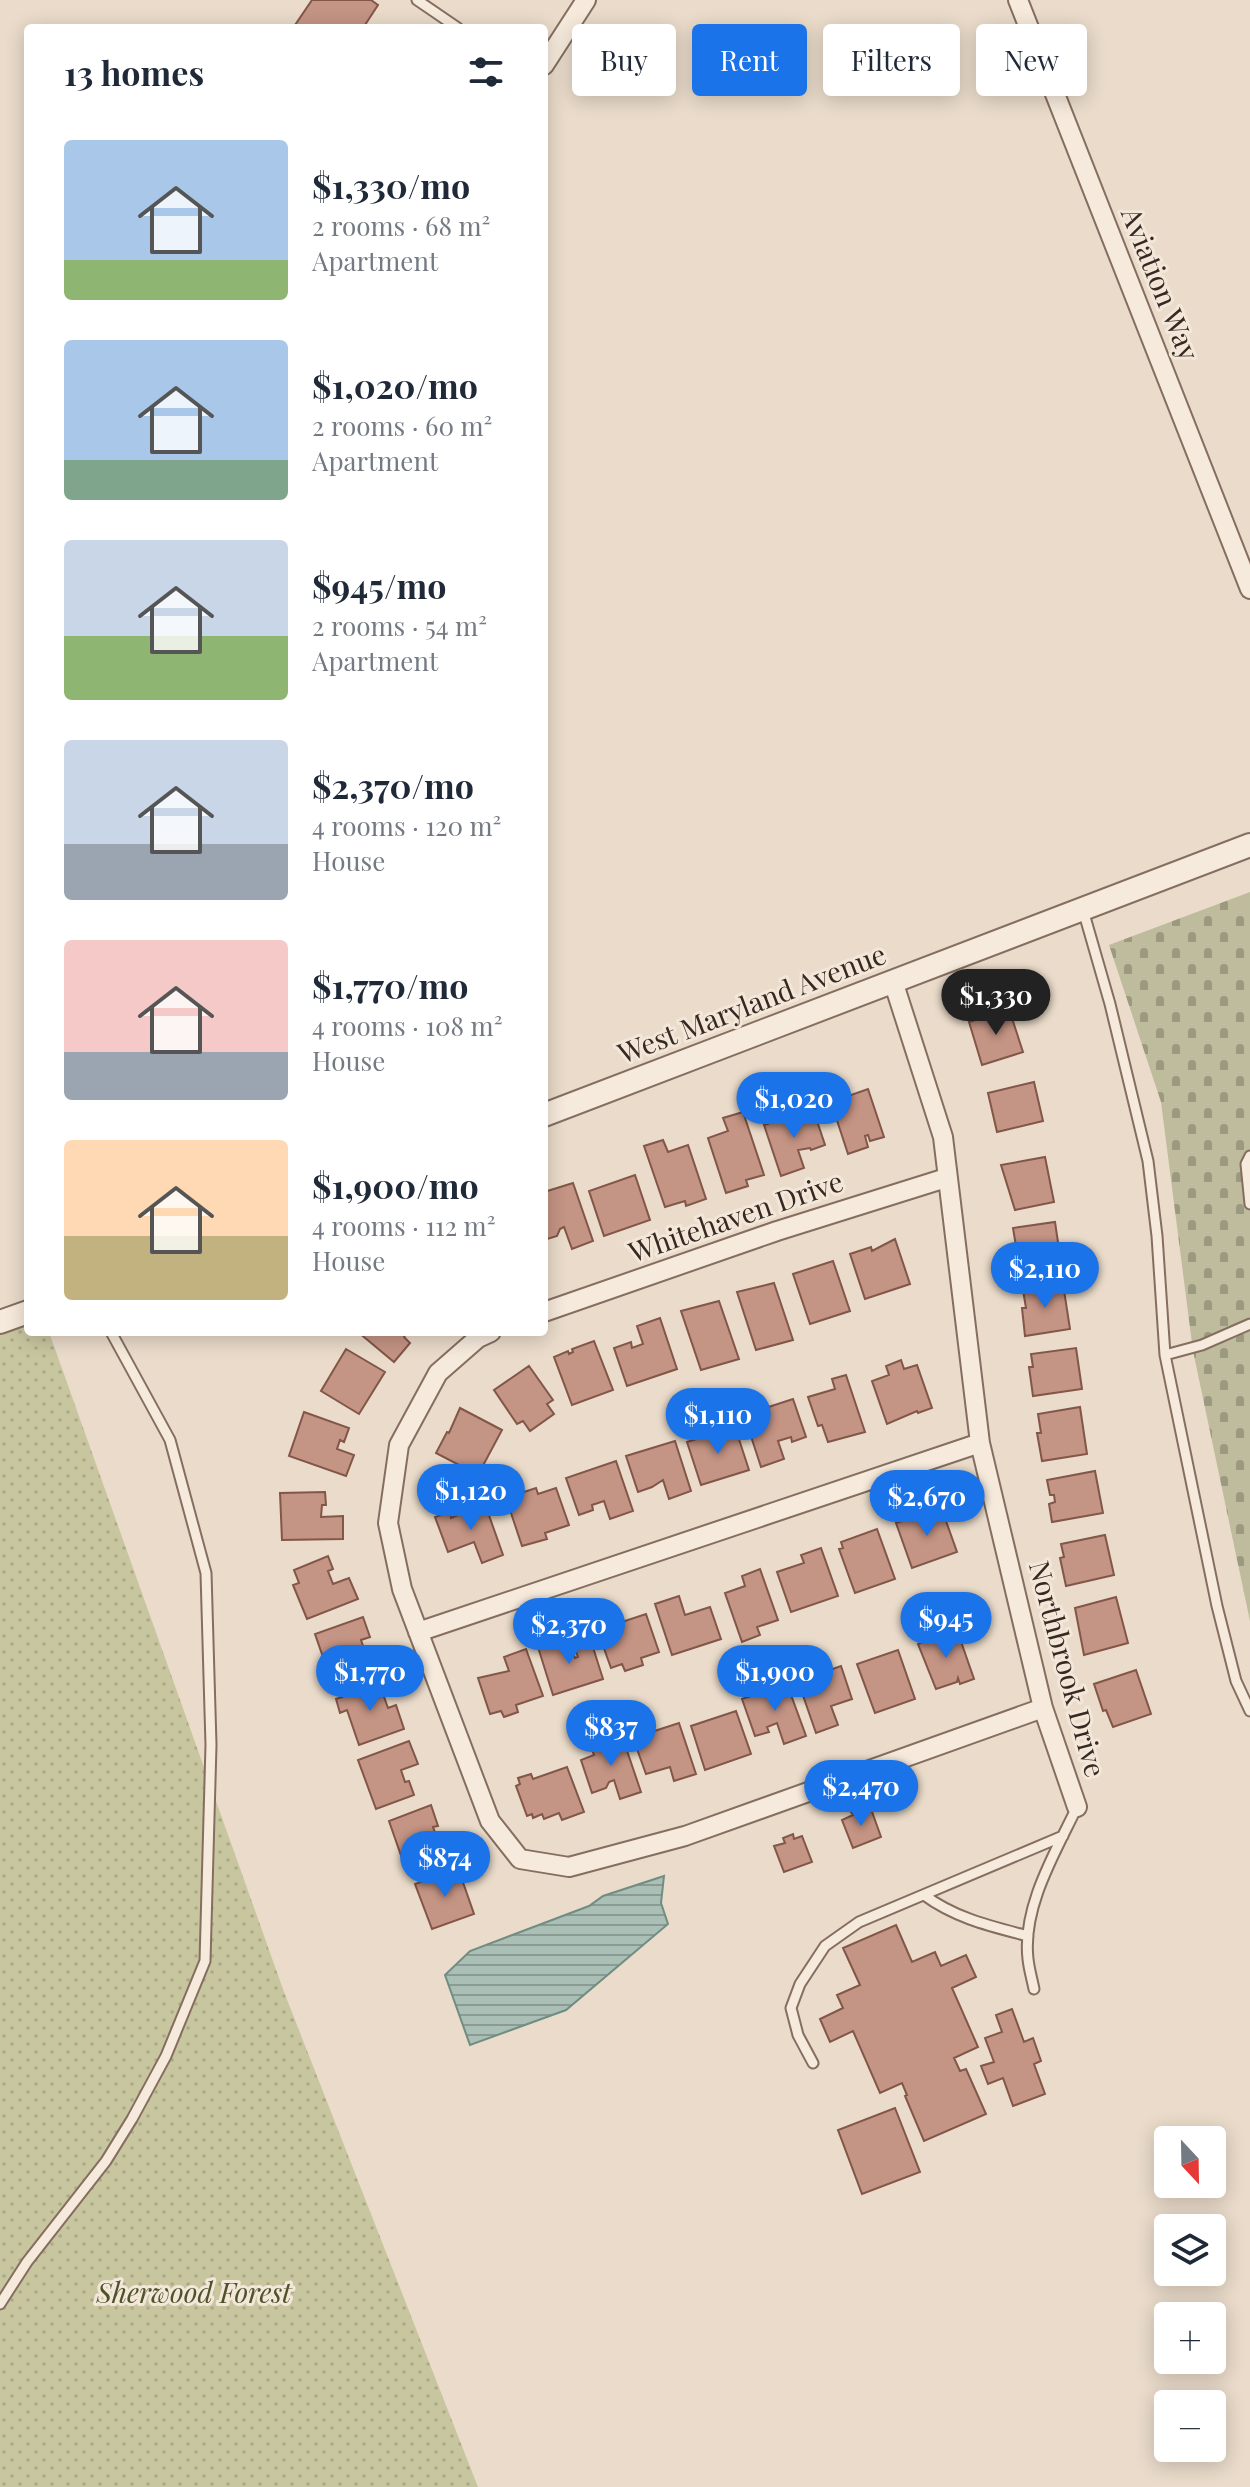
<!DOCTYPE html>
<meta charset="utf-8">
<style>
body{margin:0;font-family:"Playfair Display",serif;background:#f6f6f7;color:#1f2937;height:100vh;display:flex;flex-direction:column;font-size:30px;white-space:nowrap}
*{box-sizing:border-box;margin:0}
p{font-size:26px;color:#747a83}
.icon{flex:none;width:44px;height:44px;fill:none;stroke:currentColor;stroke-width:2;stroke-linecap:round;stroke-linejoin:round}
.map{position:relative;flex:1;overflow:hidden}
.panel{position:absolute;left:24px;top:24px;width:524px;height:1312px;display:flex;flex-direction:column;background:#fff;border-radius:8px;box-shadow:0 4px 20px #0003}
.panel>*{flex:none}
.hud{position:absolute;left:572px;top:24px;width:558px;height:72px;display:flex;gap:16px}
.needle{width:52px;rotate:158deg}
.buttons{position:absolute;left:1154px;top:2126px;display:grid;gap:16px}
.buttons a{display:grid;place-items:center;width:72px;height:72px;border-radius:8px;background:#fff;box-shadow:0 4px 20px #0003;font-size:40px}
.price{position:absolute;translate:-50% -68px;padding:0 18px;border-radius:28px;background:#1a73e8;color:#fff;font-size:26px;line-height:52px;filter:drop-shadow(0 2px 4px #0008)}
.price::after{content:'';position:absolute;left:50%;top:48px;width:24px;height:18px;margin-left:-12px;background:inherit;clip-path:polygon(0 0,100% 0,50% 100%)}
.price.active{background:#222;color:#fff}
ul{padding:0;list-style:none}
li{display:flex;align-items:center;gap:24px;height:200px;padding:0 40px}
li span{display:grid;place-items:center;flex:none;width:224px;height:160px;border-radius:8px;color:#555}
li>.icon{margin-inline-start:auto}
span .icon{width:96px;height:96px;fill:#fffc;stroke-width:1}
li b{font-size:34px}
h2{display:flex;justify-content:space-between;align-items:center;height:96px;padding:0 40px;font-size:34px}
.chip{padding:0 28px;border-radius:8px;background:#fff;box-shadow:0 4px 20px #0003;font-size:28px;line-height:72px}
.chip.active{background:#1a73e8;color:#fff}
.map>svg:first-child{display:block}
.cemetery{fill:url(#cemetery-stones)}
.park{fill:url(#park-dots)}
.water{fill:url(#water-rules);stroke:#718d82;stroke-width:2}
.building{fill:#c49484;stroke:#825648;stroke-width:2}
.lines{fill:none;stroke-linecap:round;stroke-linejoin:round}
.service-casing{stroke:#856e60;stroke-width:13}
.minor-casing{stroke:#856e60;stroke-width:22}
.tertiary-casing{stroke:#856e60;stroke-width:26}
.service{stroke:#f6eadc;stroke-width:9}
.minor{stroke:#f6eadc;stroke-width:18}
.tertiary{stroke:#f6eadc;stroke-width:22}
.labels{text-anchor:middle;stroke-width:6;stroke-linejoin:round;paint-order:stroke}
.street-label{font-size:28px;fill:#372922;stroke:#f3e7d9}
.park-label{font-size:28px;font-style:italic;fill:#4e522b;stroke:#f3e7d9}
</style>
<div class="map">
<svg width="1250" height="2487" viewBox="0 0 1250 2487">
<defs>
<pattern id="cemetery-stones" width="16" height="16" patternUnits="userSpaceOnUse" patternTransform="scale(2)"><rect width="16" height="16" fill="#bebc9d"/><path d="M2 7V4a2 2 0 0 1 4 0v3zM10 15v-3a2 2 0 0 1 4 0v3z" fill="#9b9980"/></pattern>
<pattern id="park-dots" width="8" height="8" patternUnits="userSpaceOnUse" patternTransform="scale(2)"><rect width="8" height="8" fill="#c8c69f"/><path d="M2 2h.1M6 6h.1" fill="none" stroke="#acaa89" stroke-width="1.8" stroke-linecap="round"/></pattern>
<pattern id="water-rules" width="6" height="5" patternUnits="userSpaceOnUse" patternTransform="scale(2)"><rect width="6" height="5" fill="#aabfb6"/><path d="M0 2.5h6" fill="none" stroke="#8b9b94"/></pattern>
</defs>
<rect width="100%" height="100%" fill="#eadbca"/>
<path class="cemetery" d="M1250,892v729l-57,-270 -32,-249 -52,-157z"/>
<path class="park" d="M28,1312v20h21l235,660 194,495h-478v-1165z"/>
<path class="water" d="M664,1876l-3,27 7,21 -102,86 -96,35 -25,-70 25,-24 119,-45 14,-10z"/>
<path class="building" d="M312,0h59l7,5 -15,23h-70z
M1009,1009l14,43 -41,13 -13,-43z
M1034,1082l9,39 -46,11 -9,-39z
M868,1089l16,48 -14,4 -2,-6 -3,1 3,11 -20,7 -17,-52z
M813,1109l12,36 -14,5 -1,-2 -12,2 6,18 -23,8 -17,-51z
M743,1112l21,63 -18,5 2,6 -22,7 -18,-55 20,-7 -5,-13z
M663,1140l5,12 20,-7 18,54 -20,7 -1,-5 -20,6 -21,-61z
M1045,1157l9,45 -39,8 -14,-45z
M635,1175l15,45 -46,16 -15,-45z
M573,1183l20,58 -21,8 -8,-22 -4,2 -3,7 -13,4v-48z
M1055,1222l7,47 -46,7 -4,-30h4l-3,-18z
M895,1239l15,45 -45,15 -15,-45 21,-7 1,4z
M833,1261l17,50 -40,13 -17,-50z
M774,1283l19,57 -37,10 -19,-58z
M1063,1284l7,45 -45,7 -3,-28h4l-3,-18z
M719,1301l20,58 -38,11 -20,-59z
M660,1318l17,51 -50,17 -13,-38 17,-6 1,6 11,-4 -6,-18z
M358,1332h50l-4,5 6,6 -16,19z
M594,1341l19,49 -41,15 -18,-48 14,-6 1,3 4,-2 -1,-3z
M1076,1348l6,41 -49,7 -4,-29h4l-2,-13z
M346,1349l39,23 -26,42 -38,-23z
M901,1360l3,9 13,-4 15,43 -14,5 -1,-2 -30,13 -15,-43 17,-6 -3,-9z
M529,1366l24,34 -6,4 7,10 -24,17 -7,-10 -6,3 -23,-34z
M846,1375l19,57 -37,10 -6,-17 -4,1 -10,-29 27,-8 -3,-10z
M793,1399l13,38 -14,5 -1,-5 -13,4 6,18 -23,8 -17,-52z
M1080,1407l7,47 -45,7 -5,-28h4l-3,-19z
M460,1408l42,22 -24,45 -42,-22 11,-21 2,1z
M304,1412l45,16 -5,14 -4,-2 -3,9 17,6 -8,21 -57,-20z
M735,1427l14,43 -48,15 -14,-43z
M675,1441l16,50 -22,8 -6,-19 -11,7 -14,5 -12,-36z
M616,1461l17,50 -23,8 -6,-18 -12,4 1,5 -14,5 -13,-37z
M1095,1471l8,42 -51,9 -3,-18 6,-2 -1,-7h-4l-3,-15z
M536,1488l2,6 18,-6 13,37 -24,8 2,6 -25,7 -14,-42 12,-4 -2,-6z
M325,1492l1,13h-4l-1,12 22,-1v23l-61,1 -2,-47z
M485,1504l18,51 -21,8 -8,-21 -26,10 -13,-35 15,-5 1,6z
M941,1507l16,45 -45,16 -16,-45 22,-7 1,4 10,-4 -1,-4z
M877,1529l18,50 -40,14 -16,-44 4,-1 -2,-6z
M1105,1535l9,40 -48,11 -6,-28 4,-1 -3,-13z
M821,1548l17,48 -47,16 -14,-40 27,-9 -3,-8z
M328,1556l5,13 -5,2 5,13 16,-6 9,21 -51,20 -14,-34 6,-2 -5,-13z
M760,1569l18,51 -21,7 3,8 -18,7 -17,-49 20,-7 -3,-10z
M679,1596l6,19 25,-8 11,32 -49,16 -17,-51z
M1116,1597l12,46 -44,12 -9,-47z
M646,1614l13,38 -18,6 2,7 -18,6 -3,-7 -11,4 -15,-42 24,-9 2,5z
M363,1617l7,20 -9,3 9,26 -39,14 -16,-46z
M957,1630l17,49 -14,5 -2,-6 -1,4 -21,7 -18,-45z
M559,1637l6,18 8,-2 2,5 3,-1 -4,-11 17,-5 12,38 -50,16 -16,-51z
M526,1649l17,47 -27,9 2,7 -14,5 -3,-6 -11,3 -12,-36 31,-7 -5,-14z
M898,1650l17,49 -40,14 -18,-49z
M841,1666l11,33 -21,7 7,19 -22,8 -18,-52z
M1136,1670l15,44 -38,13 -7,-17 -3,1 -9,-27z
M372,1682l1,4h3l4,9 3,-1 5,14 8,-3 8,24 -45,16 -12,-35 -7,3 -4,-14 6,-2 -1,-3z
M787,1684l19,52 -22,8 -7,-21 -10,4 2,5 -14,4 -13,-37z
M736,1711l15,43 -46,16 -14,-44z
M679,1723l17,51 -22,7 -4,-14 -24,7 -13,-36z
M622,1736l19,56 -21,7 -6,-19 -5,2 -3,6 -14,5 -11,-33 13,-5 -3,-8z
M409,1741l9,23 -17,6 4,12 4,-1 5,14 -38,14 -18,-49z
M567,1767l17,45 -22,8 -3,-7 -15,6 -2,-5 -9,4 -1,-4 -5,2 -11,-30 4,-2 -2,-6 13,-4 2,5z
M431,1805l7,21 -5,1 5,13 6,-3 5,14 -44,16 -16,-46z
M861,1808l2,4 8,-3 10,28 -28,11 -11,-28 11,-5 -2,-3z
M793,1834l1,5 8,-3 10,26 -28,10 -10,-26 11,-3 -2,-5z
M458,1868l16,46 -42,15 -17,-45z
M896,1925l16,37 23,-10 6,14 25,-11 10,22 -24,11 26,59 -24,11 6,13 6,-2 20,45 -62,27 -19,-45 2,-1 -5,-12 -22,10 -27,-62 -23,11 -10,-23 23,-11 -6,-13 23,-10 -17,-37z
M1012,2009l12,33 9,-4 8,23 -7,3 11,30 -32,12 -10,-28 -15,6 -7,-18 13,-4 -9,-24 17,-6 -6,-17z
M895,2108l25,64 -58,22 -24,-64z"/>
<g class="lines">
<defs>
<path id="service" d="M417,0l41,28
M1083,910l27,94 38,157 9,75 8,119 52,251 19,75 14,30
M1250,1156l-4,8 4,40
M1165,1355l37,-10 48,-21
M924,1895c31,23 66,31 104,41
M1034,1989c-2,-10 -5,-20 -6,-30 -6,-52 27,-106 49,-152
M813,2063l-15,-28 -7,-27 9,-24 25,-38 34,-24 204,-86
M0,2304l27,-42 79,-101 26,-42 34,-63 39,-95 6,-216 -5,-172 -36,-133 -59,-108"/>
<path id="minor" d="M1018,0l232,589
M544,65l42,-65
M893,981l50,156 37,306 63,265 34,99
M544,1312l233,-81 169,-53
M491,1332l-13,6 -40,35 -39,72 -11,78 14,66 88,232 30,38 49,8 116,-31 358,-128
M418,1632l562,-189"/>
<path id="tertiary" d="M544,1115l706,-270
M0,1322l28,-10"/>
</defs>
<use href="#service" class="service-casing"/>
<use href="#minor" class="minor-casing"/>
<use href="#tertiary" class="tertiary-casing"/>
<use href="#service" class="service"/>
<use href="#minor" class="minor"/>
<use href="#tertiary" class="tertiary"/>
</g>
<g class="labels">
<g class="street-label">
<text transform="translate(1160 284) rotate(68)" y="10">Aviation Way</text>
<text transform="translate(752 1004) rotate(-21)" y="10">West Maryland Avenue</text>
<text transform="translate(736 1217) rotate(-19)" y="10">Whitehaven Drive</text>
<text transform="translate(1067 1669) rotate(75)" y="10">Northbrook Drive</text>
</g>
<g class="park-label">
<text x="194" y="2303">Sherwood Forest</text>
</g>
</g>
</svg>
<div class="buttons">
<a><svg class="needle" viewBox="-14 -14 28 28"><path d="M0-13l5 13h-10z" fill="#e53935"/><path d="M0 13l5-13h-10z" fill="#747a83"/></svg></a>
<a><svg class="icon" aria-label="layers" viewBox="0 0 24 24"><path d="M12 4l9 5-9 5-9-5zM3 14l9 5 9-5"/></svg></a>
<a>+</a>
<a>−</a>
</div>
<b class="price active" style="left:996px;top:1037px">$1,330</b>
<b class="price" style="left:794px;top:1140px">$1,020</b>
<b class="price" style="left:1045px;top:1310px">$2,110</b>
<b class="price" style="left:718px;top:1456px">$1,110</b>
<b class="price" style="left:471px;top:1532px">$1,120</b>
<b class="price" style="left:927px;top:1538px">$2,670</b>
<b class="price" style="left:946px;top:1660px">$945</b>
<b class="price" style="left:569px;top:1666px">$2,370</b>
<b class="price" style="left:370px;top:1713px">$1,770</b>
<b class="price" style="left:775px;top:1713px">$1,900</b>
<b class="price" style="left:611px;top:1768px">$837</b>
<b class="price" style="left:861px;top:1828px">$2,470</b>
<b class="price" style="left:445px;top:1899px">$874</b>
<div class="hud">
<a class="chip">Buy</a>
<a class="chip active">Rent</a>
<a class="chip">Filters</a>
<a class="chip">New</a>
</div>
<section class="panel">
<h2>13 homes<svg class="icon" aria-label="filters" viewBox="0 0 24 24"><path d="M4 7h16M4 17h16"/><circle cx="9" cy="7" r="2"/><circle cx="15" cy="17" r="2"/></svg></h2>
<ul>
<li><span style="background:linear-gradient(#a9c7e8 75%,#8fb573 0)"><svg class="icon" aria-label="home" viewBox="0 0 24 24"><path d="M3 11l9-7 9 7M6 9v11h12V9"/></svg></span><div><b>$1,330/mo</b><p>2 rooms · 68 m²</p><p>Apartment</p></div></li>
<li><span style="background:linear-gradient(#a9c7e8 75%,#7fa58c 0)"><svg class="icon" aria-label="home" viewBox="0 0 24 24"><path d="M3 11l9-7 9 7M6 9v11h12V9"/></svg></span><div><b>$1,020/mo</b><p>2 rooms · 60 m²</p><p>Apartment</p></div></li>
<li><span style="background:linear-gradient(#c9d6e8 60%,#8fb573 0)"><svg class="icon" aria-label="home" viewBox="0 0 24 24"><path d="M3 11l9-7 9 7M6 9v11h12V9"/></svg></span><div><b>$945/mo</b><p>2 rooms · 54 m²</p><p>Apartment</p></div></li>
<li><span style="background:linear-gradient(#c9d6e8 65%,#9aa5b1 0)"><svg class="icon" aria-label="home" viewBox="0 0 24 24"><path d="M3 11l9-7 9 7M6 9v11h12V9"/></svg></span><div><b>$2,370/mo</b><p>4 rooms · 120 m²</p><p>House</p></div></li>
<li><span style="background:linear-gradient(#f6c9c9 70%,#9aa5b1 0)"><svg class="icon" aria-label="home" viewBox="0 0 24 24"><path d="M3 11l9-7 9 7M6 9v11h12V9"/></svg></span><div><b>$1,770/mo</b><p>4 rooms · 108 m²</p><p>House</p></div></li>
<li><span style="background:linear-gradient(#ffd9b3 60%,#c2b280 0)"><svg class="icon" aria-label="home" viewBox="0 0 24 24"><path d="M3 11l9-7 9 7M6 9v11h12V9"/></svg></span><div><b>$1,900/mo</b><p>4 rooms · 112 m²</p><p>House</p></div></li>
</ul>
</section>
</div>
